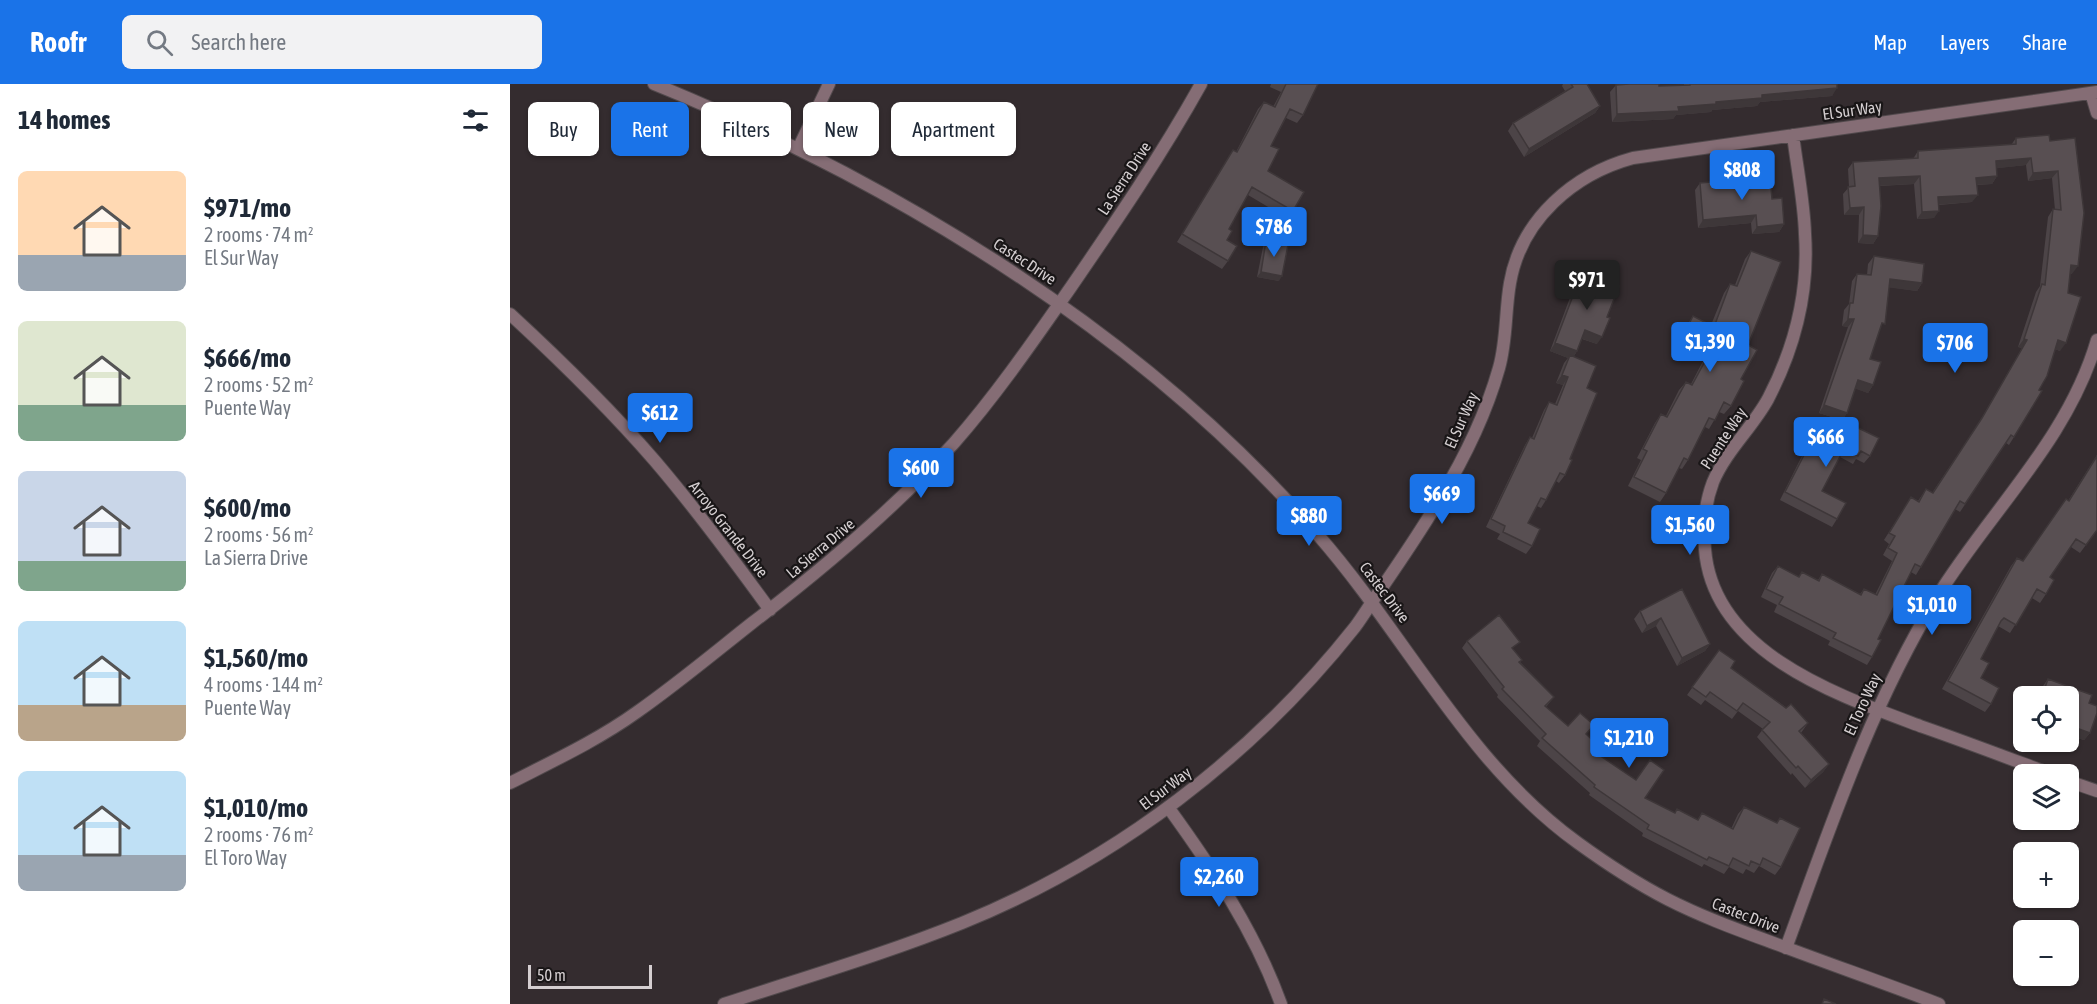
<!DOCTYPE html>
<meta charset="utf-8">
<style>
body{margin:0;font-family:"Asap Condensed",sans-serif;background:#f2f2f3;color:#1f2937;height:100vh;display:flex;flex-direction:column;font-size:22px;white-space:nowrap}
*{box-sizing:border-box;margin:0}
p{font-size:20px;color:#747a83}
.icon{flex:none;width:33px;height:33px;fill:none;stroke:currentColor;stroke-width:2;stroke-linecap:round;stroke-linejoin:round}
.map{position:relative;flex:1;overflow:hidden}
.sheet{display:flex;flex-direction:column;background:#fff;width:510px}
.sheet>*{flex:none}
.hud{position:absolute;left:18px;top:18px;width:570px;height:54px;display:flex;gap:12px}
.fabs{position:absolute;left:1503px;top:602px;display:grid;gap:12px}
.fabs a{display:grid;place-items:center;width:66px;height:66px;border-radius:9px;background:#fff;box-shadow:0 2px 4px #0004;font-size:30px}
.scale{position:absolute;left:18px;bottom:15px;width:124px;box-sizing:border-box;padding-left:6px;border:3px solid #d5cfd1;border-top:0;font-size:16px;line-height:21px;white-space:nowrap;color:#d5cfd1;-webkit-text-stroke:4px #191617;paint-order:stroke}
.price{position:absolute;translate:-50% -51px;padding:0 14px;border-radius:6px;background:#1a73e8;color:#fff;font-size:20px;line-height:39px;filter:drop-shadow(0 2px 3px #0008)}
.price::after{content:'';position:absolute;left:50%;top:36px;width:18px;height:14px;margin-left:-9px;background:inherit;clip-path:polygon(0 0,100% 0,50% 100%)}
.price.active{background:#222;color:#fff}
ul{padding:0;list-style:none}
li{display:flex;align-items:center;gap:18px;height:150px;padding:0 18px}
li span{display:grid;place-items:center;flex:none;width:168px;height:120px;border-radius:9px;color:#555}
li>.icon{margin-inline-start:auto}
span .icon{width:72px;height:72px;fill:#fffc;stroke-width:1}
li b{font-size:26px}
h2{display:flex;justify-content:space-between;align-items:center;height:72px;padding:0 18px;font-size:26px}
.chip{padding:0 21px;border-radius:9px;background:#fff;box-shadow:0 2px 4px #0004;font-size:21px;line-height:54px}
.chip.active{background:#1a73e8;color:#fff}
header{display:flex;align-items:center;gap:36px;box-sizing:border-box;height:84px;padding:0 30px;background:#1a73e8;color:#fff}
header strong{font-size:28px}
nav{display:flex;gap:33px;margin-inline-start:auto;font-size:21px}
.search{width:420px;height:54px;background:#f2f2f3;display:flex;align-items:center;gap:15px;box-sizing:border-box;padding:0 21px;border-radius:9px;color:#747a83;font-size:22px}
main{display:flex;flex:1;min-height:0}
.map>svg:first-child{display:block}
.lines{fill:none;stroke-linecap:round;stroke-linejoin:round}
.minor-casing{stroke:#51494c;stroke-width:14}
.minor{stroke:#856d75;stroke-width:12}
.wall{fill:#4c4447}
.shaded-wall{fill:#3e3739}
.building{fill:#584f52;stroke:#3e3739;stroke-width:1.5}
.labels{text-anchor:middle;stroke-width:4.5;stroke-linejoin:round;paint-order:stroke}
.street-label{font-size:16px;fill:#d5cfd1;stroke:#191617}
</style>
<header>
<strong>Roofr</strong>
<div class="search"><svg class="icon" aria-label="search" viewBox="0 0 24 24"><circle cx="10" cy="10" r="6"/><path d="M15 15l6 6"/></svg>Search here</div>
<nav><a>Map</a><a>Layers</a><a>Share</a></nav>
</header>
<main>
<section class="sheet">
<h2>14 homes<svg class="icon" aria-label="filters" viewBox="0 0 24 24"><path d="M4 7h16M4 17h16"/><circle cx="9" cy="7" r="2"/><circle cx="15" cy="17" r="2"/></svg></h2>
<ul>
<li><span style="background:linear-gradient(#ffd9b3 70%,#9aa5b1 0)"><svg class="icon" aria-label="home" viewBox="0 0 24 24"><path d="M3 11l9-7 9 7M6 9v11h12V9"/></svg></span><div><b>$971/mo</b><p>2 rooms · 74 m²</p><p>El Sur Way</p></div></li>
<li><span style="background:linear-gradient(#dfe7d0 70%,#7fa58c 0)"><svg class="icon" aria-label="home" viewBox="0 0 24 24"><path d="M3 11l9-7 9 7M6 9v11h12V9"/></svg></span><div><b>$666/mo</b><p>2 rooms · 52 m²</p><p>Puente Way</p></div></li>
<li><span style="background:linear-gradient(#c9d6e8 75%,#7fa58c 0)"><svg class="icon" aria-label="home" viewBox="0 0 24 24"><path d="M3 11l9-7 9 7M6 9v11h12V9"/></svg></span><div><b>$600/mo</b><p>2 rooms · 56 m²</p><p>La Sierra Drive</p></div></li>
<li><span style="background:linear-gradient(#bfe0f5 70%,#b9a48a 0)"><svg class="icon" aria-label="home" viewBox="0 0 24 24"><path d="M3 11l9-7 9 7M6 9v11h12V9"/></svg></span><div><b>$1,560/mo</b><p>4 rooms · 144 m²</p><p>Puente Way</p></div></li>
<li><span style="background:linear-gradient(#bfe0f5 70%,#9aa5b1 0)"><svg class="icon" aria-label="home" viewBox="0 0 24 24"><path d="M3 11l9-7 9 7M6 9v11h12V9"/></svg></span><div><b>$1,010/mo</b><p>2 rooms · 76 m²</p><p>El Toro Way</p></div></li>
</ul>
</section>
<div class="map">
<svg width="1587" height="920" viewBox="0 0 1587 920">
<rect width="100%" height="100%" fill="#342c2f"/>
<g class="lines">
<defs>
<path id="minor" d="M144,0c65,26 129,57 191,89 177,94 341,210 473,362 89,102 149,228 260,308 29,21 58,40 89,56 39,20 80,34 120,49 51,19 102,37 152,56
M1581,9l6,20
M1283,51c4,33 11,66 12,99 4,58 -10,113 -37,165 -16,29 -42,52 -55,83 -8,21 -10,44 -8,67 8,105 135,147 218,178 43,15 85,31 128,47
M288,65l31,-65
M0,230c51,47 100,95 145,147 41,48 78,98 115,149
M1558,697l29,10
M0,699c43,-22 88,-43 127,-71 40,-28 77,-59 115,-89 72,-55 141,-113 202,-180 43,-49 80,-103 117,-156 46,-67 91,-133 130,-203
M658,723c45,62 87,125 113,197
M1276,864c44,-120 84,-241 151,-351 53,-86 131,-157 160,-257
M214,920c79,-26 161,-50 238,-81 153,-62 291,-167 393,-296 9,-12 17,-26 26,-38 20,-29 40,-58 58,-89 25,-41 47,-86 60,-132 8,-28 6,-57 11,-85 11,-64 64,-109 123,-125l464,-66"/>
</defs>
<use href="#minor" class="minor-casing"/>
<use href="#minor" class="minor"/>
</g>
<path class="wall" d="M761,0h47l-15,31 -6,8 -11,-5 -15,28 -3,25 25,40 -6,7 -39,-23 -19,34 -2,11 1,21 -6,8 -45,-27 51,-84 5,-8 3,2 22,-43 6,-7 9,5 8,-15 -11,-5z
M1053,0h24l13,22 -5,7 -71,44 -16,-26 5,-8 52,-32 -3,-5z
M1174,0h153l-5,12 -72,6 -3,4 -45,4 -1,2 -35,3 -3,4 -61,3 -2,-30 6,-7 43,1 25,-1z
M1506,54l34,3 25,-3 -3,136 -2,-1 -10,78 -5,-2 -16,41 -25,47 -5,8 -3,-2 -46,69 -5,-3 -39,66 -5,-3 -33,67 -6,18 -5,8 -39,-20 2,-4 -56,-29 3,-7 -16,-8 11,-24 6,-7 21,11 3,-5 16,8 4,-6 38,20 4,-5 11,6 17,-34 -9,-6 6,-11 -5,-4 27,-43 7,4 8,-12 6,4 45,-67 45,-78 -4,-1 18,-55 4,-6 8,-69 5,-8 2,1 -3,-32 -24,3 -2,-16 -29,3v8l-5,8 -15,1 -5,17 -33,3 -5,13 -17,1 -3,-35 -34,2 -2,50 -5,8 -15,-1 1,-28h-15l-1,-21 6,-7 -1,-18 5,-7 60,-3 5,-8 93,-6z
M1190,99l72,16 12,25 -5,8 -27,2 -1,-11 -53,5 -3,-38z
M756,157l13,40 -22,-4 6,-30z
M1241,167l-3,94 -7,34 -10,27 -7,8 -5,-2 -10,17 -4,-2 -17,33 -6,9 -3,-1 -13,25 -6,9 -32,-16 13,-26 -4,-2 18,-35 6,-9 5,2 13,-26 7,-8 5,2 12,-23 -27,-15 11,-21 6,-9 18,9 13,-32 6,-9 5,1 10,-26z
M1364,172l48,27 -5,8 -28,-4 -10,44 -9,28 3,26 -5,8 -13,-5 -8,25 -5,7 -23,-7 29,-86 -6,-1 2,-16 5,-6 3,-23 5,-7 10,1 1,-11z
M1072,188l15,72 -15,-5 -5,12 -3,5 13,32 -17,71 -5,16 -6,8 -3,-2 -10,19 -5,8 -4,-2 -9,17 4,23 -6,8 -29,-15 3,-5 -14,-7 39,-82 5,-8 2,1 12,-28 5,-8 6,2 8,-19 -7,-2 8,-20 4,-5 -18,-7 27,-72z
M1342,341l18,31 -6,7 -8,-4 -3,5 -13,-7 -18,34 15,28 -5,8 -52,-27 32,-64 6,-8 25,13z
M1587,371v75l-17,23 -9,-6 -21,30 -4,17 -6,9 -8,-5 -22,35 -12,-7 -17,33v19l10,26 -6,8 -43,-23 69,-123 6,-8 6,3 45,-60z
M1172,505l28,55 -5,7 -28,15 -21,-40 -14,7 -8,-14 6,-8z
M957,557l47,9 8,10 -2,2 34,35 -8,10 22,19 19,9 10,19 48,44 29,15 3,-4 20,11 5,-7 29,16 7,-15 6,-7 33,16 3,-5 1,49 -6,8 -16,-9 -5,7 -8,-4 -3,5 -14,-7 -5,7 -20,-10 -2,3 -60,-31 1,-3 -54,-38 1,-2 -53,-47 3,-5 -43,-44 1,-2 -36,-47z
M1209,566l12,18 77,55 -7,10 28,31 -6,8 -18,16 -13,-15 -1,2 -34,-38 6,-8 -25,-18 -6,8 -27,-19 -4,5 -14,-10z
M1538,595l41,24 1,30 -6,7 -16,-5v-39h-28l3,-10z"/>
<path class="shaded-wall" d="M1327,4l-5,8 -72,6 -3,4 -45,4 -1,2 -35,3 -3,4 -61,3 5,-8 99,-12 46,-7z
M1090,22l-5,7 -71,44 5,-8z
M1521,74l-5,7 -35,4 5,-8z
M1548,87l-6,7 -24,3 5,-8z
M1410,92l-6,8 -40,2 5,-8z
M1487,92l-5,8 -21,1 5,-7z
M1468,111l-6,7 -39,3 5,-8z
M1354,123l-5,8h-15l6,-7z
M1429,127l-5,7 -17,1 5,-7z
M1246,131l-5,8 -53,5 5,-8z
M1274,140l-5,8 -27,2 5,-7z
M1353,151l15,1 -5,8 -15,-1z
M1561,181l7,1 -6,8 -6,-1z
M751,188l21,4 -3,5 -22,-4z
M1380,195l32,4 -5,8 -32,-4z
M1338,235h6l-6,8 -6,-1z
M1075,246l17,7 -5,7 -17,-6z
M1514,255l3,1 -5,8 -4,-1z
M1548,256l8,3 -6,8 -8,-3z
M1045,259l22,8 -5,8 -2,-4 -2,3 -18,-7z
M1052,291l6,2 -5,8 -7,-2z
M1348,296l15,5 -5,8 -15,-5z
M1314,321l23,8 -5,7 -23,-7z
M1151,534l-5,8 -14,7 5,-7z
M1200,560l-5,7 -28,15 5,-8z
M1558,641l22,8 -6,7 -16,-5z
M1319,680l-6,8 -18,16 6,-8z"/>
<path class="building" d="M776,0h32l-15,31 -13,-6 -19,37 8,3 -11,22 36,21 -11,19 -41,-24 -23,42 3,2 -5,9 10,6 -9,15 -46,-27 51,-84 4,2 27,-50 11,5z
M1061,0h16l13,22 -71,43 -16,-26 60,-36z
M1119,0h30v2l31,-1v-1h147v4l-75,7v3l-46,4v2l-38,3 1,4 -62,3 -1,-29z
M1539,51l1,6 25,-3 9,75 -6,53 -7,-1 -3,28 13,4 -15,46 -8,-3 -11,36 -8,14 3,1 -28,46 -3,-2 -46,69 -5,-3 -39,66 -6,-3 -37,75 3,1 -9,17 -39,-19 3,-5 -57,-29 4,-7 -17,-8 12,-23 21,11 3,-5 17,9 3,-7 39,21 3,-6 13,6 20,-42 -9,-5 7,-12 -6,-3 22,-36 8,5 7,-13 7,4 49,-75 45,-78 -3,-1 18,-55 3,1 8,-76 8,1 -3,-39 -25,2 -2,-15 -35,3 1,15 -21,2 2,17 -40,2 1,14 -17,1 -2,-36 -41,2 2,28 -3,30 -15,-1 1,-28 -14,1 -2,-21 7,-1 -2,-24 65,-4v-7l98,-7v-6z
M1260,93l2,22 10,-1 2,26 -27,3 -1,-12 -53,5 -3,-37z
M756,157l22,4 -6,31 -21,-4z
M1241,167l30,11 -33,83 9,5 -16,29 3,2 -13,25 -7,-4 -9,18 -6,-2 -21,42 -4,-2 -18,35 -32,-16 13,-26 -4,-2 18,-35 6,3 19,-35 6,3 18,-33 -28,-14 11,-22 21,11 16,-43 7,2z
M1364,172l50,8 -2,19 -32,-4 -5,45 -3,-1 -12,36 11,3 -8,23 -15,-5 -11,33 -23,-8 30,-86h-6l2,-16h3l4,-29 14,1z
M1072,188l37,14 -12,31 3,1 -8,19 -17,-7 -8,21 -22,-8z
M1060,271l26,11 -9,22 10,5 -27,66 2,1 -7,15 -5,-2 -14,27 -5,-2 -13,25 12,6 -8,17 -29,-14 2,-6 -14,-7 39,-82 4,2 15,-37 8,3 11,-28 -6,-2z
M1342,341l27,13 -9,18 -9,-5 -3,5 -14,-7 -22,42 24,12 -9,16 -52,-27 33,-64 26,14z
M1587,372v74l-11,15 -10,-6 -26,38 4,3 -8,14 -9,-5 -21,36 -12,-7 -3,3 -20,38 8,4 -8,15 18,10 -8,16 -43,-23 69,-123 6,3 43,-62 3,2z
M1172,505l28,55 -28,14 -21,-40 -14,8 -7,-15z
M989,531l21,27 -8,6 10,12 -3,2 35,35 -9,9 23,20 12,-13 14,12 -8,9 15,14 -5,5 40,27 14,-20 14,10 -19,28 30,15 2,-4 21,11 4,-7 31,16 11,-22 33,16 3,-5 20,10 -19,39 -18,-9 -3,7 -9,-4 -2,5 -16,-8 -4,8 -20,-9 -2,3 -60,-31 2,-4 -55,-38 1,-2 -53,-47 4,-4 -44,-45 2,-2 -37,-46z
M1209,566l16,11 -4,7 55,40 5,-4 17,19 -9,8 30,33 -18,16 -13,-14 -2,2 -34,-38 8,-8 -27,-19 -6,8 -27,-19 -4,5 -14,-10z
M1538,595l44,16 -3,8 8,3v7l-7,20 -22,-8v-29h-26z
M1314,915l12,5h-14z"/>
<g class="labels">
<g class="street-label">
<text transform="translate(1342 26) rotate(-8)" y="6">El Sur Way</text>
<text transform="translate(614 94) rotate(-57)" y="6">La Sierra Drive</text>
<text transform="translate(515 177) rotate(33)" y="6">Castec Drive</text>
<text transform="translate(951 336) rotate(-66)" y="6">El Sur Way</text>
<text transform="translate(1213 354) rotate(-57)" y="6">Puente Way</text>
<text transform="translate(219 445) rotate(52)" y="6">Arroyo Grande Drive</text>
<text transform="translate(310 464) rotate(-40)" y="6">La Sierra Drive</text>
<text transform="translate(875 508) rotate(53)" y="6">Castec Drive</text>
<text transform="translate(1352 620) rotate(-65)" y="6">El Toro Way</text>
<text transform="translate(655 704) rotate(-37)" y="6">El Sur Way</text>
<text transform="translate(1236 831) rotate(21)" y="6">Castec Drive</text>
</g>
</g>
</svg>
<div class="fabs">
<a><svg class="icon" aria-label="locate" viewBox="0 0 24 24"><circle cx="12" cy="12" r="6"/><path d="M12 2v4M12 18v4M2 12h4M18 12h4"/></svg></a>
<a><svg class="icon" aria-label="layers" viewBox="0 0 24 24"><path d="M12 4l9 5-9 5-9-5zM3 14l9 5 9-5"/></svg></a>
<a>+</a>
<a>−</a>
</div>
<div class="scale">50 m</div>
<b class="price" style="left:1232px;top:117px">$808</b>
<b class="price" style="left:764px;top:174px">$786</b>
<b class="price active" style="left:1077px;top:227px">$971</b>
<b class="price" style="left:1200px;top:289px">$1,390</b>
<b class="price" style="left:1445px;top:290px">$706</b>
<b class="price" style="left:150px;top:360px">$612</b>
<b class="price" style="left:1316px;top:384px">$666</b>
<b class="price" style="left:411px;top:415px">$600</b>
<b class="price" style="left:932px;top:441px">$669</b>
<b class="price" style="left:799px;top:463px">$880</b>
<b class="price" style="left:1180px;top:472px">$1,560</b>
<b class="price" style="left:1422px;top:552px">$1,010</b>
<b class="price" style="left:1119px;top:685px">$1,210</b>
<b class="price" style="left:709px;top:824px">$2,260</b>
<div class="hud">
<a class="chip">Buy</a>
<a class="chip active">Rent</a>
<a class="chip">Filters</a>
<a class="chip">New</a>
<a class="chip">Apartment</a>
</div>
</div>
</main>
